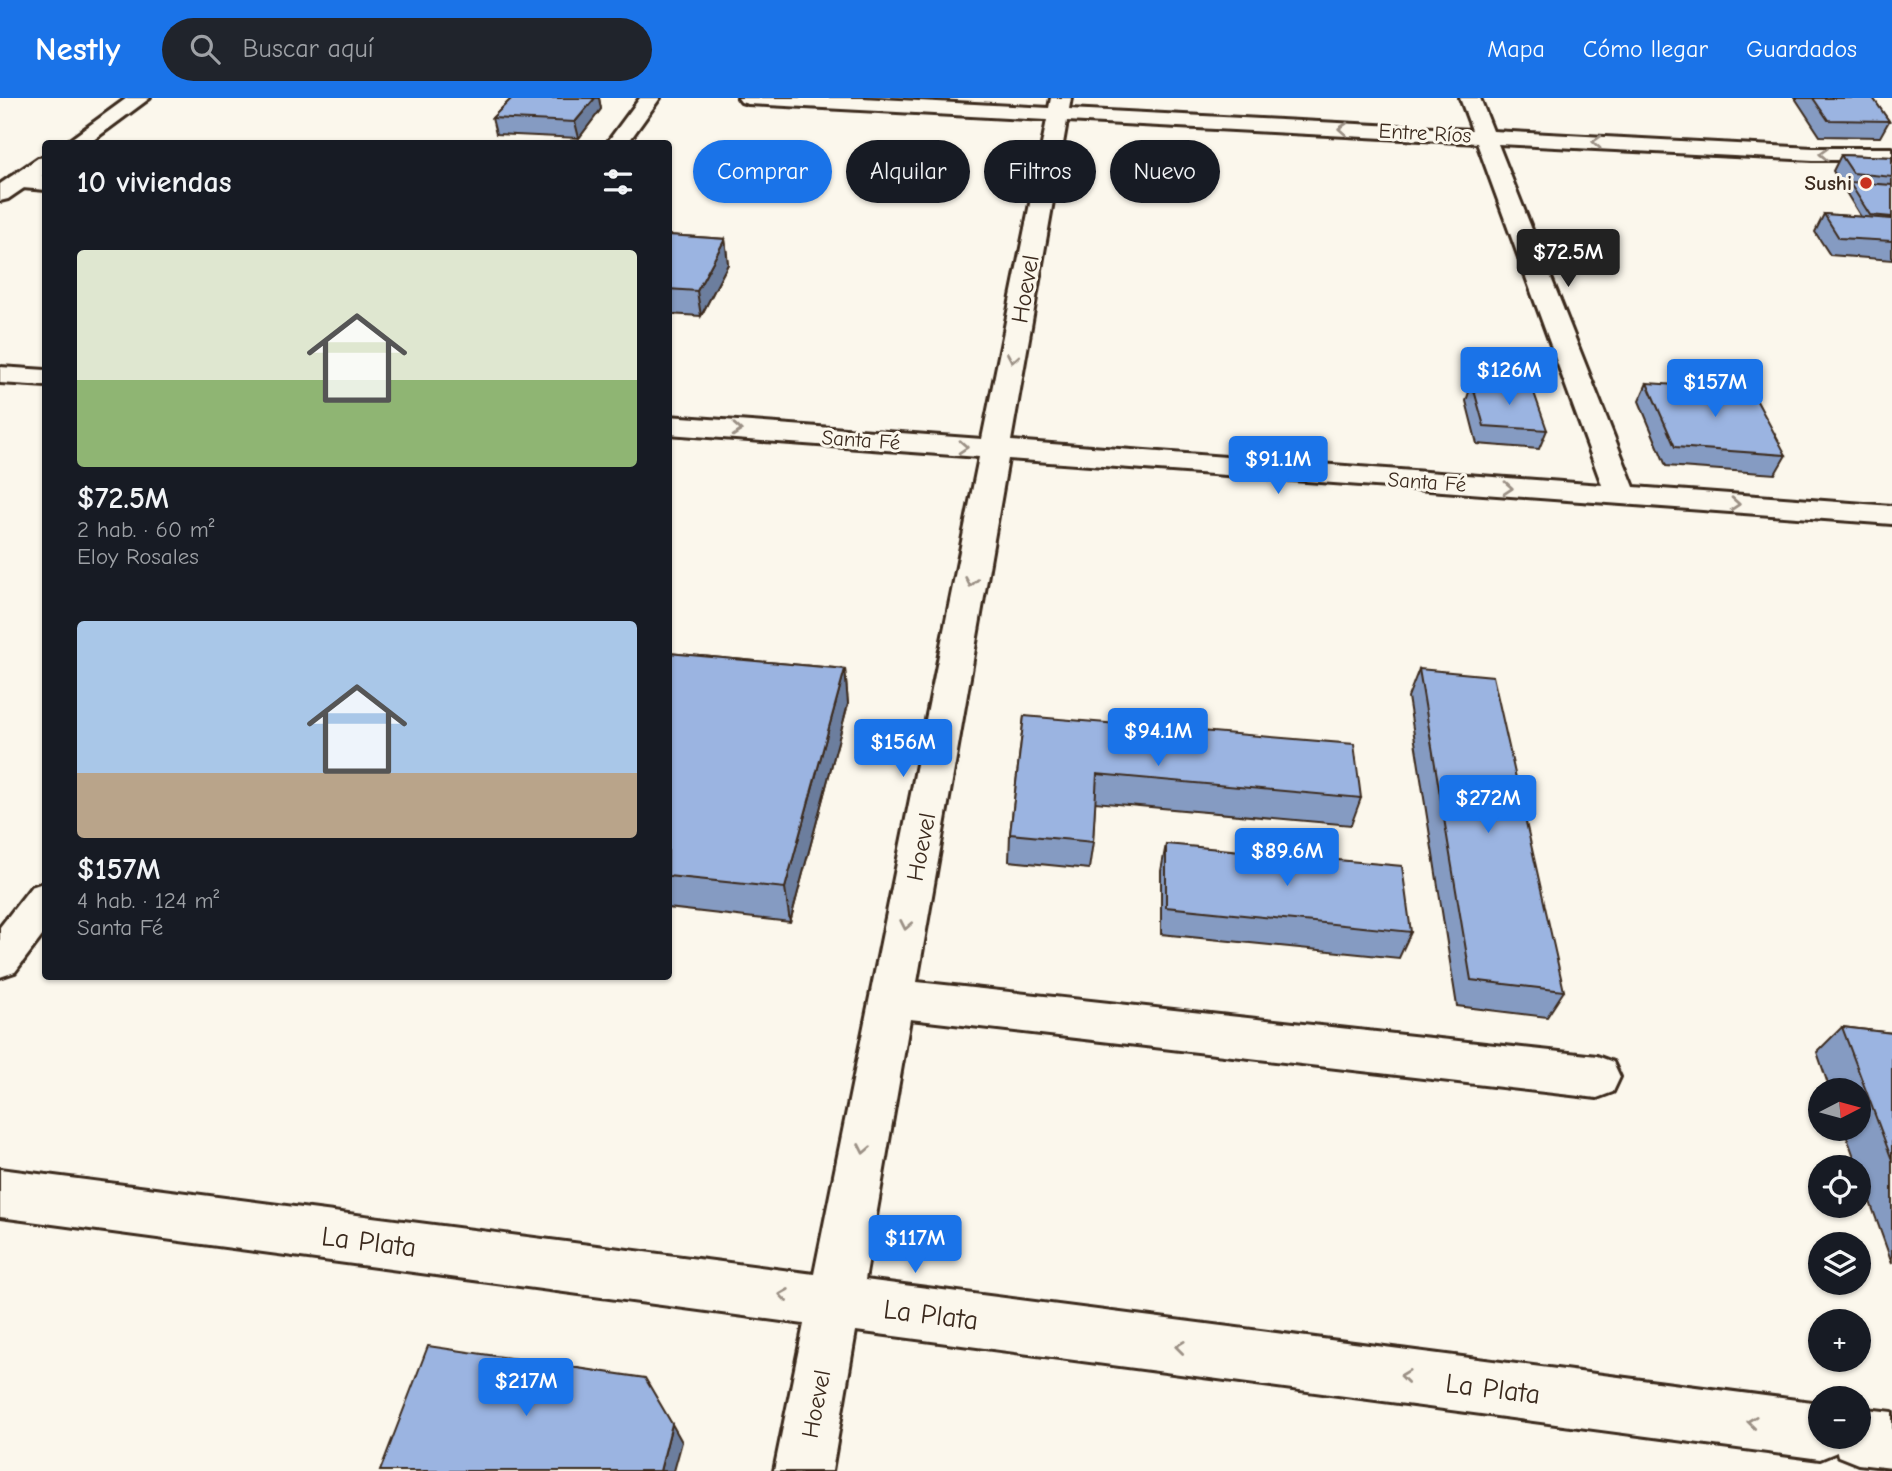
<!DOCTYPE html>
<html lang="es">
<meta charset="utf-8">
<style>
body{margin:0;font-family:"Comic Neue",sans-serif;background:#20242c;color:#f1f3f6;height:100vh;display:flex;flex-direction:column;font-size:26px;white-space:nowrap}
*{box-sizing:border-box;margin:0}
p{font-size:23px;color:#9ea1a6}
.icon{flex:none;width:38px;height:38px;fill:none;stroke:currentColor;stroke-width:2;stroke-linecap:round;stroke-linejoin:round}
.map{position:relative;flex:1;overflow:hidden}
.side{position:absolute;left:42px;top:42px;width:630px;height:840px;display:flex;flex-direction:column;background:#171b24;border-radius:7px;box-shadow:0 2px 5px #0004}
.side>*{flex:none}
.banner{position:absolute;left:693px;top:42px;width:665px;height:63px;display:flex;gap:14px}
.needle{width:46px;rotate:84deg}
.tools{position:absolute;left:1808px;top:980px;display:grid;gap:14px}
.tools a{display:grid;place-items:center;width:63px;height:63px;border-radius:50%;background:#171b24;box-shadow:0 2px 5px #0004;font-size:35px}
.price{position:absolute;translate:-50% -60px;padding:0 16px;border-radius:7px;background:#1a73e8;color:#fff;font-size:23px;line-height:46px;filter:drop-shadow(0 2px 4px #0008)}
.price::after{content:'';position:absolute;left:50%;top:42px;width:21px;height:16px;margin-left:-10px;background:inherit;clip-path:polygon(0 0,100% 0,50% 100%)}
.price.current{background:#222;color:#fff}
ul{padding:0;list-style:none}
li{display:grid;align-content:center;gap:14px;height:371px;padding:0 35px}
li span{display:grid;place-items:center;height:217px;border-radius:7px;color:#555}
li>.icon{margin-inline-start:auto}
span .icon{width:126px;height:126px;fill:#fffc;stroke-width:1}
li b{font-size:30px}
h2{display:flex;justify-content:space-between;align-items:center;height:84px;padding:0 35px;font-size:30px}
.pill{padding:0 24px;border-radius:32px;background:#171b24;box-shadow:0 2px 5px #0004;font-size:24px;line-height:63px}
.pill.current{background:#1a73e8;color:#fff}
header{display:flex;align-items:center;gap:42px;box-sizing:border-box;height:98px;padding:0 35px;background:#1a73e8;color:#fff}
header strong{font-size:33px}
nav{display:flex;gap:38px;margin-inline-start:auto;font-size:24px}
.search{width:490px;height:63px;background:#20242c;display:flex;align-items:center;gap:18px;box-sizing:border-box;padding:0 24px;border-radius:38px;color:#9ea1a6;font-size:26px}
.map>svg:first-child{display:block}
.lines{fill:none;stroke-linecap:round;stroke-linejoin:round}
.minor-casing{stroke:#3b2a1e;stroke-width:6}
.major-casing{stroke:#3b2a1e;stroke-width:6}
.minor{fill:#fbf7ec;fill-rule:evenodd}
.major{fill:#fbf7ec;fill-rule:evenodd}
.wall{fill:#859bc2;stroke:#3b2a1e;stroke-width:2}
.shaded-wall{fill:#6c7e9e;stroke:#3b2a1e;stroke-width:2}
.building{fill:#9bb4e1;stroke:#3b2a1e;stroke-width:2}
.oneway{stroke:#9b9085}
.poi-dot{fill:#c8321e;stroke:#fbf7ec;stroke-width:2.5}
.labels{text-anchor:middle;stroke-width:6;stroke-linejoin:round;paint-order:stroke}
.far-street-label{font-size:21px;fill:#3b2a1e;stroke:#fbf7ec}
.far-poi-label{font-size:21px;font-weight:bold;fill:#3b2a1e;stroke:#fbf7ec;text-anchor:end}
.street-label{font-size:24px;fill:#3b2a1e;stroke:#fbf7ec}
.near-street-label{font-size:28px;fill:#3b2a1e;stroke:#fbf7ec}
</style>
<header>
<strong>Nestly</strong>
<div class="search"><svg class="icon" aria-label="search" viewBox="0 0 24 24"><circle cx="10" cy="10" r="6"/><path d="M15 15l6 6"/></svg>Buscar aquí</div>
<nav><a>Mapa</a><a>Cómo llegar</a><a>Guardados</a></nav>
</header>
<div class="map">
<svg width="1892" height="1373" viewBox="0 0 1892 1373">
<rect width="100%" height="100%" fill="#fbf7ec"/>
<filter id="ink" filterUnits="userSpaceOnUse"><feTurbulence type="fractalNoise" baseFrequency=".0143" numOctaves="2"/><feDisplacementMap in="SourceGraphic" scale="14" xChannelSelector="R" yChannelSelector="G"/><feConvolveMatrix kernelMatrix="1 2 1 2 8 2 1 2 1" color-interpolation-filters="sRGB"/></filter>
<g filter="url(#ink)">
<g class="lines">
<defs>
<path id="minor" d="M640,0h20l-33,46h-21z
M738,0h124l187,10 2,-10h20l-2,11 403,21 -12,-32h20l13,33 320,17h79v12h-79l-315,-16 136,343 258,19v18l-884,-65 -91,523 680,74 16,6 7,15 -7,15 -16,6 -687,-79 -45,261 955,123v34h38v-29l34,4v56l-34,-4 -20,-8 -1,-4 -17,7 -964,-128 -24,140h-58l30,-147 -804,-107v-48l814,105 165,-817 -311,-23v-18l314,23 65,-319 -299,-16 -7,-2zM1067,23l410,22 125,342 -591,-44z
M18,77l28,1v14l-36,-3 -3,-5 3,-5z
M0,269l46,3v16l-46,-3z
M46,784v49l-31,41 -15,5v-50l31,-40z"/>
<path id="major" d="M127,0h23l-62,46h-24z
M46,59v16l-38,26 -8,2v-17l38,-26z"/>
</defs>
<use href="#minor" class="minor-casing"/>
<use href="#major" class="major-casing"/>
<use href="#minor" class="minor"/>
<use href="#major" class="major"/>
</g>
<path class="wall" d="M512,0h87l2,11 -22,29 -83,-4 -4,-16z
M1795,0h78l16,23 -9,16 -60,-1z
M1841,57l51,2v103l-62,-5 -15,-23 9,-18 37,3 -28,-46z
M668,137l57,4 3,25 -27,52 -33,-2z
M1472,285l75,47 -8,19 -62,-5 -11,-43z
M1647,285l139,72 -11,19 -109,-8 -27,-65z
M668,555l177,16 3,35 -58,218 -122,-14z
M1419,571l145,322 -17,26 -90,-11 -49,-309z
M1024,618l337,82 -10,27 -256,-23 -2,40 -4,27 -80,-8 1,-27z
M1166,746l245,88 -12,26 -238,-24v-63z
M1842,929l50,6v230l-48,-134h14v-39h-28l-13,-38z"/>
<path class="shaded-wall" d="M595,0h4l2,11 -22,29 -4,-16z
M725,141l3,25 -27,52 -4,-25z
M845,571l3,35 -58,218 -5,-34z
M672,1326l10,18 -8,29h-14z"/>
<path class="building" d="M512,0h83l-20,24 -83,-4z
M1813,0h60l16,23 -61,-1z
M1841,57l51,2v20l-39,-4z
M1849,84l43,3v32l-22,-2z
M1824,116l68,5v22l-53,-3z
M668,137l57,4 -28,52 -29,-2z
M1472,285l60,4 15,43 -63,-4z
M1647,285l104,7 35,65 -111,-8z
M668,555l177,16 -60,219 -117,-12z
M1419,571l74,7 71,315 -93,-11z
M1024,618l330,28 7,54 -264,-24 -4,68 -83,-8z
M1166,746l236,22 9,66 -245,-25z
M1842,929l50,6v127z
M428,1248l217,32 27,46 -12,47h-280z"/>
<defs><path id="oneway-chevron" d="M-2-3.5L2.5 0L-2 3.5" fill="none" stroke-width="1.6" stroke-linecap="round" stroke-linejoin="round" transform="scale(1.75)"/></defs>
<g class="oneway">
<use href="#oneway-chevron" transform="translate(1343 31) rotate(-177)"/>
<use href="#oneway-chevron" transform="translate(1597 44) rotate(-177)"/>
<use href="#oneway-chevron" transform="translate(1824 56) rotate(-178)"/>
<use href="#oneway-chevron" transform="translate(1013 260) rotate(100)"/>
<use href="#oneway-chevron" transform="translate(737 332) rotate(4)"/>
<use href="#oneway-chevron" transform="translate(963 349) rotate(4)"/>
<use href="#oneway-chevron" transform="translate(1508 390) rotate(4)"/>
<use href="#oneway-chevron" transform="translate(1735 406) rotate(4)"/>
<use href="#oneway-chevron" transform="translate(971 484) rotate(101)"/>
<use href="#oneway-chevron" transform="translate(906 827) rotate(101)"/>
<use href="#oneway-chevron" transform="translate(864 1051) rotate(101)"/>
<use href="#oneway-chevron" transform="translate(784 1197) rotate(-172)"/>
<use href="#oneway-chevron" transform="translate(1180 1249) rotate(-173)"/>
<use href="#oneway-chevron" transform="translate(1405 1278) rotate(-173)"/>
<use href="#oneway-chevron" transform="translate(1752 1324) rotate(-173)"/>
</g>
</g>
<circle class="poi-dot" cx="1866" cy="85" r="7"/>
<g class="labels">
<g class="far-street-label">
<text transform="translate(1425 35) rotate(3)" y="7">Entre Ríos</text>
<text transform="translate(861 342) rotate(4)" y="7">Santa Fé</text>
<text transform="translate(1427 384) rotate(4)" y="7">Santa Fé</text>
</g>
<g class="far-poi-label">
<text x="1852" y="92">Sushi</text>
</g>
<g class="street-label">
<text transform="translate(1025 191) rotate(-80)" y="8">Hoevel</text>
<text transform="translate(921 749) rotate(-79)" y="8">Hoevel</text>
<text transform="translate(816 1306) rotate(-79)" y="8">Hoevel</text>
</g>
<g class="near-street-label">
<text transform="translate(369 1143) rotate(7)" y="10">La Plata</text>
<text transform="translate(931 1216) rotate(7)" y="10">La Plata</text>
<text transform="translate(1493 1290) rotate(7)" y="10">La Plata</text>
</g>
</g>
</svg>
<div class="tools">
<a><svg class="needle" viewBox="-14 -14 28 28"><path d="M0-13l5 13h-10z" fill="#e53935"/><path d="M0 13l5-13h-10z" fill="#9ea1a6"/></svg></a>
<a><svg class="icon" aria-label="locate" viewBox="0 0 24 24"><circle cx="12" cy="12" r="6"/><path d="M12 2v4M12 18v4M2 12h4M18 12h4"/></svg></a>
<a><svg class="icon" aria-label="layers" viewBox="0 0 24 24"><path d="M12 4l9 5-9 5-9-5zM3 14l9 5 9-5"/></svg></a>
<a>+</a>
<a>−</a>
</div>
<b class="price current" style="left:1568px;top:191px">$72.5M</b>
<b class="price" style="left:1509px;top:309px">$126M</b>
<b class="price" style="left:1715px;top:321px">$157M</b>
<b class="price" style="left:1278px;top:398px">$91.1M</b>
<b class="price" style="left:1158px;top:670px">$94.1M</b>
<b class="price" style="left:903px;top:681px">$156M</b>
<b class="price" style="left:1488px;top:737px">$272M</b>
<b class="price" style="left:1287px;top:790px">$89.6M</b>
<b class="price" style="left:915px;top:1177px">$117M</b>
<b class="price" style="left:526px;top:1320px">$217M</b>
<div class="banner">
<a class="pill current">Comprar</a>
<a class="pill">Alquilar</a>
<a class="pill">Filtros</a>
<a class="pill">Nuevo</a>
</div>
<section class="side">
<h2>10 viviendas<svg class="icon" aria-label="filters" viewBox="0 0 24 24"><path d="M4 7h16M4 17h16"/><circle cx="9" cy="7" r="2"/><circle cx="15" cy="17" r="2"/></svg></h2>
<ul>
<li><span style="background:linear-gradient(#dfe7d0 60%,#8fb573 0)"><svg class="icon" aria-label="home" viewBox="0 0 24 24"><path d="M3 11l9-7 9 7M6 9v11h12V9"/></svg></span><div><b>$72.5M</b><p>2 hab. · 60 m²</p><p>Eloy Rosales</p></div></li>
<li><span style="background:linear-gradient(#a9c7e8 70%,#b9a48a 0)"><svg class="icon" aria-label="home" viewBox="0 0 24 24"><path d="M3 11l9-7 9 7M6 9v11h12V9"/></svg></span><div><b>$157M</b><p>4 hab. · 124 m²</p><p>Santa Fé</p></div></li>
</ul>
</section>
</div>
